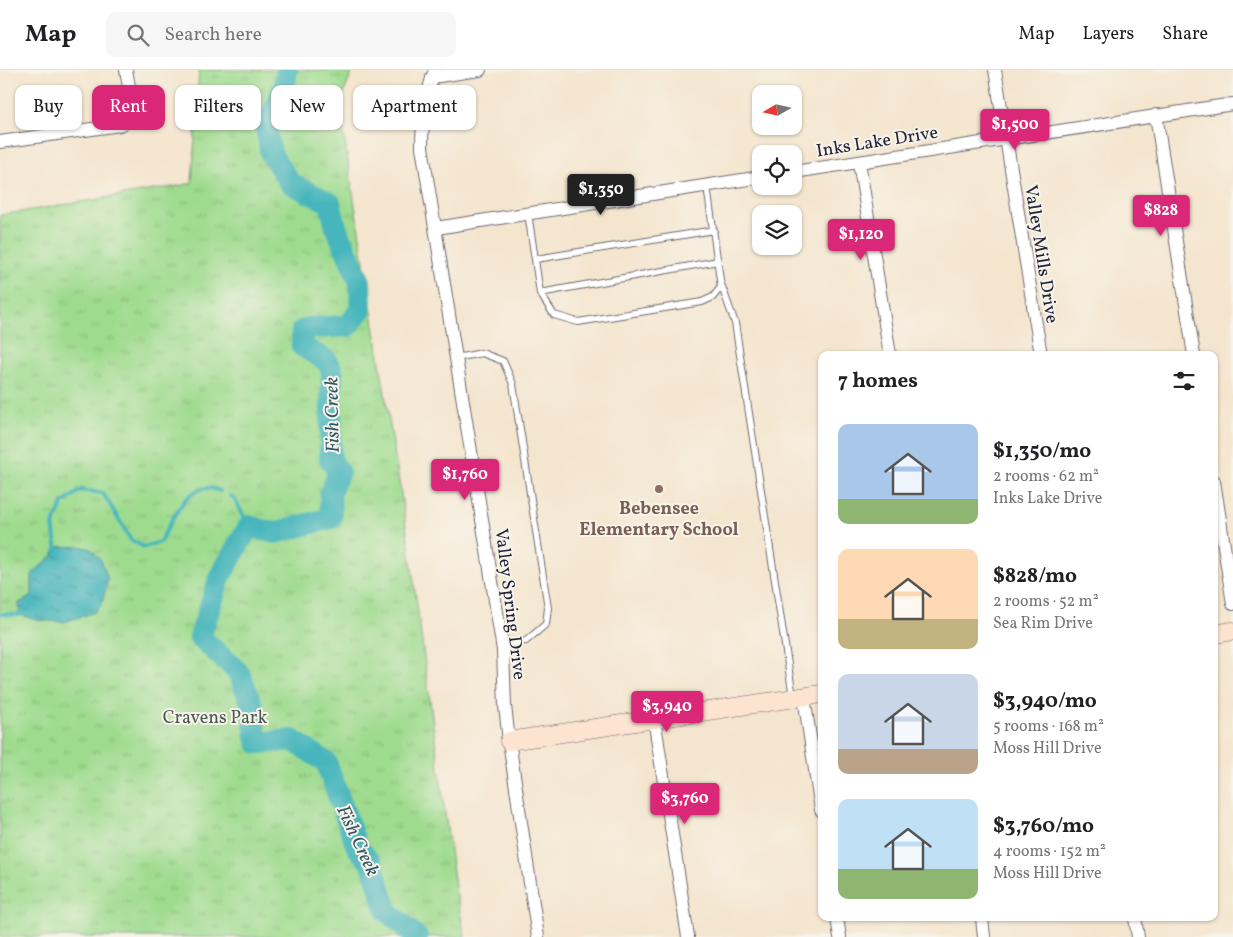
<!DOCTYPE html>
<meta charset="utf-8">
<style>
body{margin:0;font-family:Vollkorn,serif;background:#f6f6f6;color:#202124;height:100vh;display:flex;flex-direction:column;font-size:19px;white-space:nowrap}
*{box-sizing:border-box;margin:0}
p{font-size:16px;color:#757577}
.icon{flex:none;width:28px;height:28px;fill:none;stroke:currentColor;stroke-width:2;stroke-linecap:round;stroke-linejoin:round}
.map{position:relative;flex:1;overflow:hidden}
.panel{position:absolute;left:818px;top:281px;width:400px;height:570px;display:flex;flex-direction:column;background:#fff;border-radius:10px;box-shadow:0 1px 4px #0004}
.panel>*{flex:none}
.banner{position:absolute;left:15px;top:15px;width:475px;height:45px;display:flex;gap:10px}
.needle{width:32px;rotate:261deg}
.controls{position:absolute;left:752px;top:15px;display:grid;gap:10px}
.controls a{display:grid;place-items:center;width:50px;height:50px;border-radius:10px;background:#fff;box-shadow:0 1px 4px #0004;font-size:25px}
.price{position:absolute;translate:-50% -42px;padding:0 11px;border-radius:5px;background:#db2777;color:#fff;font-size:16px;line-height:32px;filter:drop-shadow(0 1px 2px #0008)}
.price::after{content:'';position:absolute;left:50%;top:30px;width:15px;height:11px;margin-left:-8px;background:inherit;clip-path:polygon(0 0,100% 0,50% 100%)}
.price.current{background:#222;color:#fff}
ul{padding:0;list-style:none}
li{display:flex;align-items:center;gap:15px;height:125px;padding:0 20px}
li span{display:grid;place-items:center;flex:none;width:140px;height:100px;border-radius:10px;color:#555}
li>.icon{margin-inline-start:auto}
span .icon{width:60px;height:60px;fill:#fffc;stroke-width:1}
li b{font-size:21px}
h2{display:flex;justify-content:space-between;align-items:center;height:60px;padding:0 20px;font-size:21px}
.chip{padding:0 18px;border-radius:10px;background:#fff;box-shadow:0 1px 4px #0004;font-size:18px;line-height:45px}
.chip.current{background:#db2777;color:#fff}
header{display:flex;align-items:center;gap:30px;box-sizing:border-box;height:70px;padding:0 25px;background:#fff;border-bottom:1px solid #e0e0e0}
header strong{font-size:24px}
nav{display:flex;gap:28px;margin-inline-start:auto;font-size:18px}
.search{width:350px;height:45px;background:#f6f6f6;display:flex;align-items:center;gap:12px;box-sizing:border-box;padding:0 18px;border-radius:10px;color:#757577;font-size:19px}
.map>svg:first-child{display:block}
.park{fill:url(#park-tufts);stroke:#607e65}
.water{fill:url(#water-ripples);stroke:#346c7c}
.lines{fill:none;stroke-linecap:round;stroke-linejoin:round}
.stream{stroke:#46b6bc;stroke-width:4}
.river{stroke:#46b6bc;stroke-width:22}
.lane-casing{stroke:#6c666e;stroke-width:8}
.street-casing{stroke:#6c666e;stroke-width:14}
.secondary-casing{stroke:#6c666e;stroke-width:19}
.lane{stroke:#fff;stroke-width:6}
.street{stroke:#fff;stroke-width:12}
.secondary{stroke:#fde4d1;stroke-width:18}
.education-dot{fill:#8d6e63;stroke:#f7f3e8;stroke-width:2}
.labels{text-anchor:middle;stroke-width:4;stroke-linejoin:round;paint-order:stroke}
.street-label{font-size:18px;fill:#22223b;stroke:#f7f3e8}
.education-label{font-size:18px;font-weight:bold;fill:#785e54;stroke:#f7f3e8}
.park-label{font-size:18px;fill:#485a54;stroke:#f7f3e8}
.water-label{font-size:19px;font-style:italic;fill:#2f5668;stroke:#f7f3e8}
</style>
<header>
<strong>Map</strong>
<div class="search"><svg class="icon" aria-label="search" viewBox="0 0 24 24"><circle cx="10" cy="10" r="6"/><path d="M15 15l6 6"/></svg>Search here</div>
<nav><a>Map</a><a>Layers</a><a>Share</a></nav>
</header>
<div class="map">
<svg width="1233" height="867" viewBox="0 0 1233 867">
<defs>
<pattern id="park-tufts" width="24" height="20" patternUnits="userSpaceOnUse" patternTransform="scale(1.25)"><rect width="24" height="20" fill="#9fdb8f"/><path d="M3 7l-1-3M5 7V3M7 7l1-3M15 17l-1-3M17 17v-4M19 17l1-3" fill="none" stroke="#89bc7c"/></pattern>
<pattern id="water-ripples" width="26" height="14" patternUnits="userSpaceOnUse" patternTransform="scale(1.25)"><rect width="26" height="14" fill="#46b6bc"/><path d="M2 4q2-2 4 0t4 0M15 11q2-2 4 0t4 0" fill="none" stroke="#3a949a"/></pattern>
</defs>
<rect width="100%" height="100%" fill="#f7f3e8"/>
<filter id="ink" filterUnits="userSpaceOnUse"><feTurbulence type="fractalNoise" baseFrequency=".02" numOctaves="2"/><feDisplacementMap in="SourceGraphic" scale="10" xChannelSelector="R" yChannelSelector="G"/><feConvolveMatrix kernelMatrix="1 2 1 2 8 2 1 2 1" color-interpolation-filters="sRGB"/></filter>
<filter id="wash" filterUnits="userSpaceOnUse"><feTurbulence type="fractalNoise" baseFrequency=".0096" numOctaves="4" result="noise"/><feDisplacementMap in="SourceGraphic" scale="20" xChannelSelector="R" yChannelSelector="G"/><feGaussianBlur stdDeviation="1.12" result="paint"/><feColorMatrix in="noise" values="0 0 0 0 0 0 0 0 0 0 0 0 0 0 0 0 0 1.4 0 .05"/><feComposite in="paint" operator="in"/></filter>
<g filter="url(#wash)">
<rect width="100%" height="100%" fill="#f4e5ce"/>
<path class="park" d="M199,0h154l-14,35 69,433 47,349 10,50h-465v-722l178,-29 14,-3z"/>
<path class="water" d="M79,476l12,3 10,11 7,19 -6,25 -7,8 -31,10 -28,-2 -16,-5 -1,-12 13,-7v-22l21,-19 4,-8z"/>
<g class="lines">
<path class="stream" d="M230,426l4,2 15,28
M57,482l-4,-27 10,-22 18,-13 22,3 28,47 13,7 16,-5c12,-21 29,-66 60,-51
M0,544l20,1 5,-2"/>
<path class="river" d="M287,0l-2,16 -19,42 5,26 19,29 40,20 6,24 24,55 1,27 -13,17 -38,2 -8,3v15l25,15 5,10 -2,88 9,13 -9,21 1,25 -57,15 -25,-7 -29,51 -20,60 39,36 13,32 4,32 2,6 34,-3 34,22 31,85 15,17 15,47 30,26"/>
</g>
</g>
<g filter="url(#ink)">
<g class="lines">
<defs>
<path id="lane" d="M528,143l12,80 14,22 24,7 124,-20 11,-5 8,-10 -14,-101
M536,189l178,-29
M721,214l14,39 58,374
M540,223l178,-32
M456,288l26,-5 21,8 10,23 35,224 -2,16 -20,17 -24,5"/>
<path id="street" d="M435,0c-10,26 -13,49 -13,77l81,503 2,56 4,35 29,196
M995,0l46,285
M432,7l48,-7
M1156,45l38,240
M0,72l120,-17c2,-1 5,-2 7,-4 8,-9 1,-40 -1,-51
M859,92l31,193
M794,102l439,-68
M436,158l325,-51
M1214,411l19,123
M804,627l17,113
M654,648l34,219
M837,848l3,19
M982,848l2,19
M1135,848l3,19"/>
<path id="secondary" d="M1214,564l19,-3
M509,671l312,-47"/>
</defs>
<use href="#lane" class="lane-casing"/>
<use href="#street" class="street-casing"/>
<use href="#secondary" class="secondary-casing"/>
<use href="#lane" class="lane"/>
<use href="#street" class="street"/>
<use href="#secondary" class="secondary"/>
</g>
</g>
<circle class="education-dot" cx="659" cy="419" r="5"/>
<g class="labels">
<g class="street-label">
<text transform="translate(877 71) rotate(-9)" y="6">Inks Lake Drive</text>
<text transform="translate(1042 184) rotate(81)" y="6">Valley Mills Drive</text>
<text transform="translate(511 534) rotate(83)" y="6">Valley Spring Drive</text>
</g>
<g class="education-label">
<text x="659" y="444">Bebensee<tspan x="659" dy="21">Elementary School</tspan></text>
</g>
<g class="park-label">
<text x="215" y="653">Cravens Park</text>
</g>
<g class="water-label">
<text transform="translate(331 345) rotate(-91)" y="7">Fish Creek</text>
<text transform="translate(359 770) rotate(65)" y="7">Fish Creek</text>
</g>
</g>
</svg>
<div class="controls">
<a><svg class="needle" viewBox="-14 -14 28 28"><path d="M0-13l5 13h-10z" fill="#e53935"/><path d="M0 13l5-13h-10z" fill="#757577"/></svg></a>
<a><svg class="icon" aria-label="locate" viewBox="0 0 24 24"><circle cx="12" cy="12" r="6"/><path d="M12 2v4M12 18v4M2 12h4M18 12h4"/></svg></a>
<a><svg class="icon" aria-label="layers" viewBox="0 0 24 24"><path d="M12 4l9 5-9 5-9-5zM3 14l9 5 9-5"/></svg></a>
</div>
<b class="price" style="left:1015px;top:81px">$1,500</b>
<b class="price current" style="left:601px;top:146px">$1,350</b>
<b class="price" style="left:1161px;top:167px">$828</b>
<b class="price" style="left:861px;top:191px">$1,120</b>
<b class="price" style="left:465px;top:431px">$1,760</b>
<b class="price" style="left:667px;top:663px">$3,940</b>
<b class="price" style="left:685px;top:755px">$3,760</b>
<div class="banner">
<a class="chip">Buy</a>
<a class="chip current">Rent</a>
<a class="chip">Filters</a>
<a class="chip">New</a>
<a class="chip">Apartment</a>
</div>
<section class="panel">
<h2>7 homes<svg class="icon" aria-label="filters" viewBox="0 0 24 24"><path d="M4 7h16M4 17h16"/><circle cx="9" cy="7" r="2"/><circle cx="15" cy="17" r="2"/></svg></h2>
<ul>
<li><span style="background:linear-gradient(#a9c7e8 75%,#8fb573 0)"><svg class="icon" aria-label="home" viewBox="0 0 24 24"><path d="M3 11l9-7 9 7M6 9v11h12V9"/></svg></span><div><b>$1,350/mo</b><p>2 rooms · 62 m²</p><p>Inks Lake Drive</p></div></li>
<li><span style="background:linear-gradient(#ffd9b3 70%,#c2b280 0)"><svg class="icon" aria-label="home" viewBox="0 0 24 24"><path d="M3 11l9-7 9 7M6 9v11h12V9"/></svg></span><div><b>$828/mo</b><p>2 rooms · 52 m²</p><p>Sea Rim Drive</p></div></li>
<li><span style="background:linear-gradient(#c9d6e8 75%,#b9a48a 0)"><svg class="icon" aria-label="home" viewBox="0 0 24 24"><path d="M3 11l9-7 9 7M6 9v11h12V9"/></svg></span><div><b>$3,940/mo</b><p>5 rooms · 168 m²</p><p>Moss Hill Drive</p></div></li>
<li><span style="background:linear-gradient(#bfe0f5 70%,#8fb573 0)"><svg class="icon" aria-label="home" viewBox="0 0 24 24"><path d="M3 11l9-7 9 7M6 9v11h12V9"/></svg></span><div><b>$3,760/mo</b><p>4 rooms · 152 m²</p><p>Moss Hill Drive</p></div></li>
</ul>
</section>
</div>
